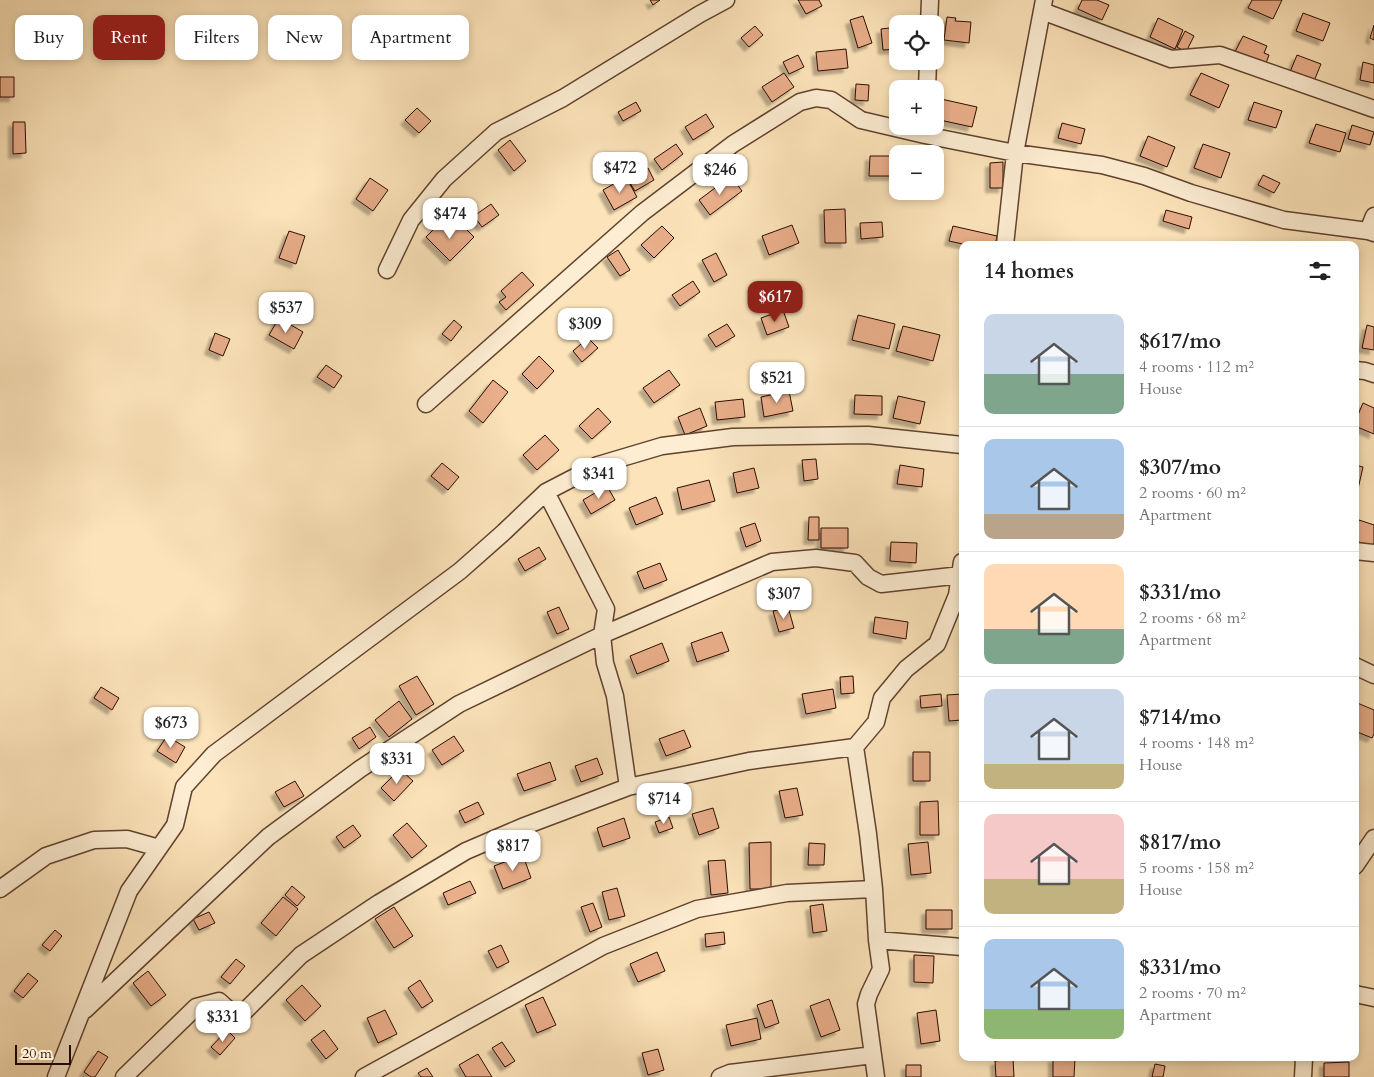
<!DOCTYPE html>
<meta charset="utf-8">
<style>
body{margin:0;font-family:Cardo,serif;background:#f6f6f6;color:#222;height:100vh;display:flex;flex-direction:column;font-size:19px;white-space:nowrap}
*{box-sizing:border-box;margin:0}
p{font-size:16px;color:#767676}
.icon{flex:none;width:28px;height:28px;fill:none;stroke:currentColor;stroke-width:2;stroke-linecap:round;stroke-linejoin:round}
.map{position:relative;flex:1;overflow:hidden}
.panel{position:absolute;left:959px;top:241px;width:400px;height:820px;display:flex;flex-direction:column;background:#fff;border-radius:10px;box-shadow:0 2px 8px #0003}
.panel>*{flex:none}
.guide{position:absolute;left:15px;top:15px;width:475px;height:45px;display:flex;gap:10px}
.tools{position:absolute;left:889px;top:15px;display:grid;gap:10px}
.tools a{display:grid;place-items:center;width:55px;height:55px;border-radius:10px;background:#fff;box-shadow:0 2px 8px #0003;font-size:25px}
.scale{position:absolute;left:15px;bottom:12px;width:56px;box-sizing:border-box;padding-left:5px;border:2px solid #2b0c00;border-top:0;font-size:14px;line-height:18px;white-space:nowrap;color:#2b0c00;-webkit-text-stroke:4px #fdedd2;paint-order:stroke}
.price{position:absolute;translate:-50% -42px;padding:0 11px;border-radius:10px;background:#fff;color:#222;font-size:16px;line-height:32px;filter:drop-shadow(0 1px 2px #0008)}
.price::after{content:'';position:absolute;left:50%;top:30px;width:15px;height:11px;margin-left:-8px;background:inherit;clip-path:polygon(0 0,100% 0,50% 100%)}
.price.current{background:#8f2418;color:#fff}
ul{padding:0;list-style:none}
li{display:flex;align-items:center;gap:15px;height:125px;padding:0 25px}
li+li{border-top:1px solid #e0e0e0}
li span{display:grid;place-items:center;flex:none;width:140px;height:100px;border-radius:10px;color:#555}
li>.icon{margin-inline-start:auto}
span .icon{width:60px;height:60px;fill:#fffc;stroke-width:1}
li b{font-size:21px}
h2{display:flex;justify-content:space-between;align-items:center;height:60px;padding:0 25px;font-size:21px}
.chip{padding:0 18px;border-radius:10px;background:#fff;box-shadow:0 2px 8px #0003;font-size:18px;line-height:45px}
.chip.current{background:#8f2418;color:#fff}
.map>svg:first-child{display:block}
.building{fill:#e9ae8a;stroke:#2b0c00;filter:url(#shadow)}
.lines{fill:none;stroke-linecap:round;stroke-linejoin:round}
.minor-casing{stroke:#5f422e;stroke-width:19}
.minor{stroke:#fdedd2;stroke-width:16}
</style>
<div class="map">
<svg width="1374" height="1077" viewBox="0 0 1374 1077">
<defs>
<filter id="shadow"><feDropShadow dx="-4.5" dy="4.5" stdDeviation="1" flood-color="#0004"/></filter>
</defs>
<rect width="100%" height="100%" fill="#fce3b9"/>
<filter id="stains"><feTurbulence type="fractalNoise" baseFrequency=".004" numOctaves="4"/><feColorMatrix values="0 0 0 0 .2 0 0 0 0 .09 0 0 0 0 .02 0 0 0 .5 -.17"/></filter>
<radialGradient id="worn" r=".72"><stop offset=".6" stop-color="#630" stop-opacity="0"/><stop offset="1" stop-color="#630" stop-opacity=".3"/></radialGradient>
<path class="building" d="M650,0h10l-7,5z
M798,0h21l3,6 -16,8z
M1082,0h15l12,5 -7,15 -24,-11z
M1252,0h30l-9,19 -25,-11z
M1303,13l27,10 -7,18 -27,-10z
M863,16l9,27 -14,5 -8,-28z
M947,17l9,1 -1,3 16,1 -2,21 -25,-3z
M1158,18l25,12 -8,19 -25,-12z
M1374,25v15l-4,-2z
M755,26l8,9 -14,12 -8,-9z
M898,27v22l-15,1 -2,-21z
M1185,31l9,5 -8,16 -9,-5z
M1243,36l24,10 -3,7 5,2 -4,11 -30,-14z
M846,49l2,19 -30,3 -2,-19z
M798,55l6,12 -15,7 -6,-12z
M1297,55l24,9 -7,17 -24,-9z
M1363,62l11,3v18l-14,-3z
M784,73l10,14 -22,15 -10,-15z
M1201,73l28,12 -10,23 -29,-13z
M0,77h14v20h-14z
M856,84l13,1 -1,16 -13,-1z
M941,99l36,8 -5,20 -37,-8v-12l4,1z
M636,102l5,9 -18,10 -5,-9z
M1254,102l28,9 -6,17 -28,-8z
M417,108l14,13 -12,12 -14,-13z
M706,114l8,13 -21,13 -8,-13z
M13,122h12l1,31 -13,1z
M1062,123l23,6 -4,15 -23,-6z
M1316,124l30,9 -6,19 -31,-9z
M1352,125l22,7 -4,13 -22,-6z
M1148,136l27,11 -8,20 -27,-11z
M510,140l16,21 -12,10 -16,-21z
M676,144l7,10 -21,16 -8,-11z
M1203,144l27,9 -9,25 -27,-10z
M870,156h28v20h-29z
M1003,162v26h-13v-25z
M648,168l6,12 -19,11 -7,-11z
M1263,175l17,8 -6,10 -16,-8z
M731,176l11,15 -32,24 -11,-15z
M626,177l11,20 -23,13 -11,-20z
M370,178l18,12 -15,21 -17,-12z
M491,204l8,11 -17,12 -8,-11z
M845,209l1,34h-21l-1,-33z
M1166,210l26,7 -3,12 -26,-8z
M459,222l15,15 -24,24 -24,-24 14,-14 9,9z
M882,222l1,15 -22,2 -1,-16z
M792,225l7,18 -30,12 -7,-19z
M662,226l12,12 -20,20 -13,-13z
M953,226l44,10 -2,9h-28l-18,-4z
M289,231l16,5 -9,28 -17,-6z
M618,250l12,20 -10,6 -13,-19z
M716,253l11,22 -13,7 -12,-22z
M522,272l12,13 -28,25 -7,-8 7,-5 -5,-6z
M693,281l7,11 -20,14 -8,-11z
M783,310l6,17 -22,8 -6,-17z
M858,315l37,9 -6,25 -37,-9z
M279,318l24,14 -9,17 -25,-14z
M454,320l8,7 -11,14 -9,-7z
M727,324l8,12 -19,11 -8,-12z
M1367,325l7,2v23l-12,-2z
M903,326l37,9 -7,26 -37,-10z
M215,333l15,6 -7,17 -14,-6z
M588,338l10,10 -16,14 -9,-11z
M539,356l15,15 -17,18 -15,-15z
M326,365l16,11 -8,12 -17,-11z
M669,370l11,15 -26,18 -11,-15z
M493,380l15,12 -25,31 -14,-12z
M789,391l4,20 -29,6 -3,-20z
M855,395l27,1v19l-28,-1z
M898,396l27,6 -5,22 -27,-6z
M743,399l2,18 -28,3 -2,-18z
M1363,403l11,5v26l-19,-8v-4z
M598,408l13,14 -19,17 -13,-13z
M700,408l7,18 -22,9 -7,-18z
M545,435l14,15 -22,20 -14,-15z
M816,459l2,20 -14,2 -2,-21z
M442,463l17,14 -11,13 -17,-14z
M900,465l24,4 -2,18 -25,-3z
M1355,465l8,2 -5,22h-3z
M754,468l5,20 -22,5 -4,-20z
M709,480l6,21 -33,9 -5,-22z
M607,486l8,14 -24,14 -8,-14z
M656,497l7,17 -27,11 -7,-17z
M809,517h10v23h-11z
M1359,520l15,5v21l-19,-5v-8z
M755,523l6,18 -15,6 -6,-19z
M821,528h27v20h-27z
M891,542l26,1 -1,20 -26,-2z
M539,547l7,12 -21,12 -7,-12z
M660,563l7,17 -23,9 -7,-17z
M559,607l10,22 -12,5 -10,-22z
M788,607l6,21 -15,4 -6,-21z
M875,617l33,5 -2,17 -33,-6z
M722,632l7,19 -32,11 -6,-19z
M662,643l7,18 -32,13 -7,-18z
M417,676l17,28 -18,11 -17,-29z
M853,676l1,17 -13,1 -1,-17z
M101,687l18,11 -7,12 -18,-12z
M833,689l3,19 -30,6 -4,-20z
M941,694l1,12 -21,2 -1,-12z
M962,694v26l-13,1 -2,-26z
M399,701l13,18 -23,18 -14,-17z
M1355,702l19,8v24l-2,4 -17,-7z
M370,727l6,10 -17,12 -7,-11z
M684,730l7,17 -25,9 -7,-17z
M167,736l18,11 -9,16 -19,-12z
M454,736l10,15 -22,14 -10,-15z
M913,752h17v29h-17z
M597,758l6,16 -22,8 -6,-16z
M550,762l6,18 -32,11 -7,-17z
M400,769l13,12 -19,20 -13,-13z
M295,781l9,15 -20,11 -9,-15z
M797,788l6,27 -18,3 -6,-27z
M938,801l1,34h-19v-33z
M478,802l6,12 -19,9 -6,-12z
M713,808l6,20 -20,7 -7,-21z
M669,817l4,11 -14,5 -4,-11z
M624,818l6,20 -27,9 -6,-19z
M407,823l20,23 -15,12 -19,-23z
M353,825l8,11 -17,12 -8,-11z
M771,842v47h-21l-1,-46z
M928,842l3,31 -20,2 -3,-31z
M809,843l16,1 -1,21h-16z
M523,855l8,23 -28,11 -9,-23z
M725,860l3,33 -17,2 -3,-34z
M470,881l6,12 -28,12 -5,-12z
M292,886l13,11 -8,9 -12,-11z
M617,888l8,28 -16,4 -7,-28z
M283,897l15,12 -22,27 -15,-13z
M593,903l9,24 -12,5 -9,-25z
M823,904l4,27 -14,2 -3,-27z
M394,907l19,29 -19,12 -19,-29z
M926,910h26v19h-26z
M209,912l6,11 -16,7 -6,-11z
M55,930l7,6 -12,15 -8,-6z
M724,932l1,12 -19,3 -1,-13z
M501,945l8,17 -12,6 -9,-17z
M657,952l8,19 -27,11 -8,-18z
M914,955l20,1 -1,27 -19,-1z
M236,959l9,7 -15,18 -9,-7z
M148,971l18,24 -15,11 -18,-23z
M28,973l10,8 -15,17 -9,-7z
M420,980l13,21 -11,7 -14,-20z
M302,985l19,21 -16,15 -19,-21z
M543,997l13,28 -19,8 -12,-28z
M829,999l11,31 -19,7 -11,-31z
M772,1000l7,23 -14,5 -8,-23z
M385,1010l12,24 -19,9 -11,-25z
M936,1010l4,31 -19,3 -4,-31z
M757,1018l4,21 -30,7 -5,-21z
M227,1030l8,8 -15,17 -9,-8z
M324,1030l14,19 -12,10 -15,-19z
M502,1042l13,19 -10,6 -13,-19z
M658,1049l6,21 -16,5 -6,-22z
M98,1051l10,6 -13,20h-4l-7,-5z
M478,1054l14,23h-26l-7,-12z
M1053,1058h22l-1,19h-21z
M1013,1059l1,18h-18l-1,-16z
M1349,1062v15h-25v-14z
M1155,1064l10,2 -2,11h-11z
M906,1065h15v12h-15z
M427,1068l6,9h-12l-3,-4z"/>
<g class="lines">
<defs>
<path id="minor" d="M1042,11l129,48 49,-4 154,54
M929,24l1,-24
M927,89l1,-28
M1368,231l6,-15
M1005,245l10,-92 29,-153
M387,270l24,-50 33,-41 52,-47 67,-34 137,-84 26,-14
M1355,370l10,1 9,3
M426,404l216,-191 91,-69 67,-42 16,-4 15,2 30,20 64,15 90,18 87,12 42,11 47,17 93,27 84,11 6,2
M546,492l60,117 -4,26 3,28 10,33 13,91
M1355,551l19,2
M1355,666l19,9
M1355,866l19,-28
M0,889l46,-33 48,-16 33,-1 32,9
M877,940l85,7
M1355,994l19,4
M85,1010l183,-173 92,-68 99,-65 143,-69 170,-73 44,-4 39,5 13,14 13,7 80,-9
M56,1077l73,-186 46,-66 9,-38 30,-33 246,-183 44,-39 42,-40 52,-27 64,-19 71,-9 135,-2 94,10
M124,1077l72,-70 23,-6 19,17 63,-63 78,-52 87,-52 56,-24 106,-40 121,-26 106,-14
M364,1077l239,-131 94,-37 90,-16 87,-4
M720,1077l10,-4 143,-18
M876,1077l-10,-73 3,-10 12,-25 -4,-29 -3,-51 -6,-55 -13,-87 21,-25 6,-24 24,-29 31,-25 20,-49 5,-33
M1303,1077l1,-19"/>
</defs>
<use href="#minor" class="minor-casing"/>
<use href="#minor" class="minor"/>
</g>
<rect width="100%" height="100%" filter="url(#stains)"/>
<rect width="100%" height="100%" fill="url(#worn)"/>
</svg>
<div class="tools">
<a><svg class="icon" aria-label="locate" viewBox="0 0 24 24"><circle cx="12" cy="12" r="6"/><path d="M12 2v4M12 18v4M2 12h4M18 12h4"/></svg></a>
<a>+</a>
<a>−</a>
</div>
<div class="scale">20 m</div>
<b class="price" style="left:620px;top:194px">$472</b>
<b class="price" style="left:720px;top:196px">$246</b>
<b class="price" style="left:450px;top:240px">$474</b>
<b class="price current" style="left:775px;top:323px">$617</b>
<b class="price" style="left:286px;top:334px">$537</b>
<b class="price" style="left:585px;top:350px">$309</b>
<b class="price" style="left:777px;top:404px">$521</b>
<b class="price" style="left:599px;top:500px">$341</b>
<b class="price" style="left:784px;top:620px">$307</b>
<b class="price" style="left:171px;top:749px">$673</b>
<b class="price" style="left:397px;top:785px">$331</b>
<b class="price" style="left:664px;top:825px">$714</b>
<b class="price" style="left:513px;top:872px">$817</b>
<b class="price" style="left:223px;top:1043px">$331</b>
<div class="guide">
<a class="chip">Buy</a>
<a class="chip current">Rent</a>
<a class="chip">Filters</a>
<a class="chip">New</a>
<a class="chip">Apartment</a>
</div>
<section class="panel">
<h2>14 homes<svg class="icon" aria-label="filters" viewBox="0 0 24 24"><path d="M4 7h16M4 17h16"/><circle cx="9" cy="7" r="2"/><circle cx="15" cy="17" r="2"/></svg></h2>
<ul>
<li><span style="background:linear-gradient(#c9d6e8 60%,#7fa58c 0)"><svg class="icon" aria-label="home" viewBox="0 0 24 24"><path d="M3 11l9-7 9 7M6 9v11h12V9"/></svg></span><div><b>$617/mo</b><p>4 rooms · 112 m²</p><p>House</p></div></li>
<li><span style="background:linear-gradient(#a9c7e8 75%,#b9a48a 0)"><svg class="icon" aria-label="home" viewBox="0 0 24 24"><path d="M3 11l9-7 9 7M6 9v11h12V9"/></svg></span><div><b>$307/mo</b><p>2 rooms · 60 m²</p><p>Apartment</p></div></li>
<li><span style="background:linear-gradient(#ffd9b3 65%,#7fa58c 0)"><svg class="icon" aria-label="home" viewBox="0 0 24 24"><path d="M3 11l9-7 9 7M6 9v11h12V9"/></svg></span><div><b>$331/mo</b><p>2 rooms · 68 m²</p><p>Apartment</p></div></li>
<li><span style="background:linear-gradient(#c9d6e8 75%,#c2b280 0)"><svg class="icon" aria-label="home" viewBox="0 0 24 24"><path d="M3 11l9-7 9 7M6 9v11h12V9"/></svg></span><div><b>$714/mo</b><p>4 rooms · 148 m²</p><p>House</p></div></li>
<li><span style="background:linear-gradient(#f6c9c9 65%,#c2b280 0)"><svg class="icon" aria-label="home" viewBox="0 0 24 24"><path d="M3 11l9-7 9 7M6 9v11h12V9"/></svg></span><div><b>$817/mo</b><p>5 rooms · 158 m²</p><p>House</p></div></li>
<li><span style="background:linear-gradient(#a9c7e8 70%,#8fb573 0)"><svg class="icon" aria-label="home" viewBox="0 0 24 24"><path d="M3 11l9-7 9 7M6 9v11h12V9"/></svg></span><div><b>$331/mo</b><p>2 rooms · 70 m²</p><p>Apartment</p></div></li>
</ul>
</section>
</div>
